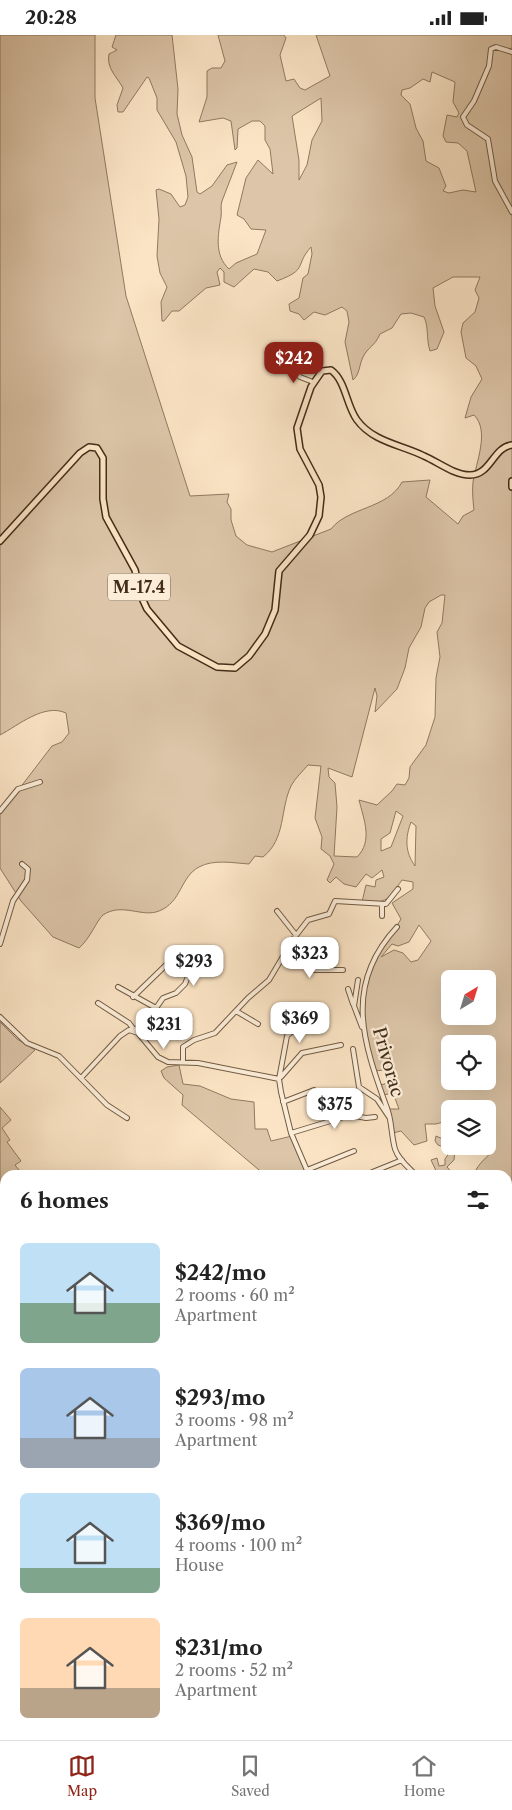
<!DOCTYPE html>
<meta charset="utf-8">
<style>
body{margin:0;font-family:"Libre Caslon Text",serif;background:#f2f2f2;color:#222;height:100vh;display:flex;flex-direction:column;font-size:19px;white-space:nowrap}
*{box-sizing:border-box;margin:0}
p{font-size:16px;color:#767676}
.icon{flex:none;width:28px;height:28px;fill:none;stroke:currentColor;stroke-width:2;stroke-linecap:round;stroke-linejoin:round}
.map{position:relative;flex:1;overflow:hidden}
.drawer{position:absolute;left:0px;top:1135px;width:512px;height:570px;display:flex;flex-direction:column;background:#fff;border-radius:15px 15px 0 0;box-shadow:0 5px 20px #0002}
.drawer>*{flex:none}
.needle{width:32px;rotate:38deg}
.controls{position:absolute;left:441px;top:935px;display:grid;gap:10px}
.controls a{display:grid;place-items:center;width:55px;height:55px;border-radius:8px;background:#fff;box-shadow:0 5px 20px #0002;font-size:25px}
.price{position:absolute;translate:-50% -42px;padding:0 11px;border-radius:10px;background:#fff;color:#222;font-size:16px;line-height:32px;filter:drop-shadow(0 1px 2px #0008)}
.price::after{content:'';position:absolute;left:50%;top:30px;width:15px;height:11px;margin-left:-8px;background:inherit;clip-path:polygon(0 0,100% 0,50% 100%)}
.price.on{background:#8f2418;color:#fff}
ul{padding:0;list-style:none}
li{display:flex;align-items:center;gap:15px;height:125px;padding:0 20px}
li span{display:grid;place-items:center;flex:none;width:140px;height:100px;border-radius:8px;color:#555}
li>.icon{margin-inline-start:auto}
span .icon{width:60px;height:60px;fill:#fffc;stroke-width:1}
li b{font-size:21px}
h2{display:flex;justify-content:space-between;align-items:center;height:60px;padding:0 20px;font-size:21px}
.status{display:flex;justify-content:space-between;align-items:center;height:35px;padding:0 25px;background:#fff;direction:ltr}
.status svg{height:14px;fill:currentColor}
.menu{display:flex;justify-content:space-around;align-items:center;height:70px;border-top:1px solid #e0e0e0;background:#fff;font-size:14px;color:#767676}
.menu a{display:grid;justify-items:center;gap:2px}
.menu .on{color:#8f2418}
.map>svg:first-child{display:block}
.green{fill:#dcc5a8;stroke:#907960;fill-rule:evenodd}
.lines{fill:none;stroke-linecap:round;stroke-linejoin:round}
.minor-casing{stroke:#715b43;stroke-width:6}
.major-casing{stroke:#432d18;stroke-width:8}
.minor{stroke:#fcedd9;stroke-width:4}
.major{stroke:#fbe4c5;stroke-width:5}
.labels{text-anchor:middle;stroke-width:4.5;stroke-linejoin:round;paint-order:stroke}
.shield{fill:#fcedd9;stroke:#7a6752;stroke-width:1}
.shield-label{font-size:16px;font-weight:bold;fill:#432d18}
.street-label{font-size:18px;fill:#432d18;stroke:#fcedd9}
</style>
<div class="status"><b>20:28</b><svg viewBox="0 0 49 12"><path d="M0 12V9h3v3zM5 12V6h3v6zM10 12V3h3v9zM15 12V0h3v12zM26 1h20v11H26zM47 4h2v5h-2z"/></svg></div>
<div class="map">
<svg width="512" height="1705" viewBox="0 0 512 1705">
<rect width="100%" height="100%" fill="#fbe4c5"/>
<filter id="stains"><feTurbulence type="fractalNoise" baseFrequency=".004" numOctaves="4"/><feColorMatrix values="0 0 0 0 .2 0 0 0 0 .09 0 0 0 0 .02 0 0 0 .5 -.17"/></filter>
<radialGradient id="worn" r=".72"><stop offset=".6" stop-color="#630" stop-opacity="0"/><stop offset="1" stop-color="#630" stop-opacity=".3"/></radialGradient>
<path class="green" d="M0,0h95v63l31,198 64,200 39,-2 -2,8 4,7v11l5,16 11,9 25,7 59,-23c17,-22 57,-20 71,-47l28,-2 -4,17 32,27 5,-8 11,-6c-1,-9 -2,-19 -1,-28 3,-20 17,-51 1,-67l-9,3 6,-21 11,-18 -6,-13 -10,-8 -5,-26 2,-9 12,-11 4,-14 -4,-8 5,-13h-27l-20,11 2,18 9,26 -7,17 -7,2c-4,-12 -1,-24 -6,-34l-13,-4 -10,1 -9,14 -12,6c-5,12 -12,13 -17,23 -4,8 -3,17 -10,23l-8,-38 4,-20 -2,-11 -5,-4 -17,8 -11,-3 -10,8 -5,-6 -9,-3 -1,-7 10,-6 4,-20 5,-4 4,-20 -1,-7c-17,19 -2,22 -34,34l-9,-9 -14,-3 -20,18 -10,-5v-10l-4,-4 -3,4 3,13 -14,3 -27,23h-7l-8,10h-2l-1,-19 6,-15 -7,-14 -3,-17 2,-37 -3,-29 3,-1 12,5 9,13 5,-2 3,-8 -2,-21 -10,-34 -19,-32v-12l-8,-20 -2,-1 -24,35h-5l-1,-7 6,-17c-6,-11 -17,-20 -14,-34l8,-4 -5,-3 4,-12h56l6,54 -1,25 5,21 10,22 5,35 3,2 12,-8 15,-21 10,-3 -15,39c-2,6 0,10 -1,16 -3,18 -7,38 8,52l7,-6 21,-9 9,-24 -15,-1 -7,-10 -7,-4 9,-37 12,-18 15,14 -3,-25 -5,-9v-14l-5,-5h-8l-14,8 -1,19 -2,2 -4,-29 -8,-3 -24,4 8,-25v-26l5,-3h9l4,-7 -7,-26h66l2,3 -6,17 6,26 8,-2 6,9 5,2 25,-14 -14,-41h196v1238l-4,4v-102h-34c4,-13 14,-17 21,-28l-4,-22h-3v-16h-38v11l-14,4h-11l2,17 -13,4 -13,-14 -8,2 -5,-24h11l-6,-16 -10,2 -5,-9 9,-3 -3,-13 -11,1c-11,-39 -17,-84 6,-120 7,-11 16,-20 22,-32l-9,-16 21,-14v-7l-11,-2c-14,20 -14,23 -40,22l4,-17 9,2 1,-7 8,-3 -2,-7 -10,8 -6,-4 -10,13 -12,-3 -8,-7 -6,6 -3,-3 7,-16 -4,-8 -9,-7 1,-12 -7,-19 6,-52 -13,-1c-5,6 -13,13 -17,21 -11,23 -5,53 -28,71l-8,-1 -6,8c-15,-1 -36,-5 -50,3 -19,10 -17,35 -40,44 -17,7 -37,-9 -56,4 -6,5 -13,24 -24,33l-26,-11 -32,-36 -21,-33v-54l52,-68 10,-4 7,-9 -3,-20c-22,-10 -47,12 -66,22zM432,37l23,10 -2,20 6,11 -2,4 -10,-2 -4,21 3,6 12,1 9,8 9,41 -13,-2 -14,3 -6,-2 3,-5 -7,-18 -13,-7 -3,-20 -7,-13 -6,-24 -9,-9 1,-5 8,-2 13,-9 7,3zM321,63l1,23 -10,19 -5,25 -8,15v-20l-7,-44zM441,560h4l-3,28 -5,9 3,25 -4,21 -1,39 -9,28 -16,22 -1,11 -4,7 -8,-1 -5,7 -15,14 -18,-5c5,20 14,41 -2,57l-23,-1 3,-49 -2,-24 -6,-6 -1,-9 24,9 23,-89 2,8 -2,16 22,-23 8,-21 4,-20 12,-21 4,-19 4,-6zM396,776l7,5 -12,31 -10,4v-12l9,-6zM411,787l5,4 -1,40c-10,-14 -10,-28 -4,-44zM419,890l12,16 -13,19 -7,2 -8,-9 -9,-3 -13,7 11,-13 6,2 11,-4zM450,944h38v37h-38zM450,1009h38v37h-38z
M0,987l17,17 18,11 -35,33z
M179,1030l4,19 17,2 31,13 23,3 1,27h12l4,12 21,-5 16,39h-43l-83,-70 1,-10 -19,-17 -3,-7 6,-4z
M0,1072l11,13 -9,8 8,12 -3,2 14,19 -6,4 8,10h-18v15l-5,-2z
M436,1101l14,6v4h19l-2,2 -12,1 -1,11 -7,7 7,8h-16l-7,-15 6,-2 2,8 6,-1v-6l5,-7 -1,-3 -11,-4 -3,-4z
M0,1304l5,1v234l-5,14z
M508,1397h4v308h-146l4,-5h138z
M0,1666l5,3v28l-5,7z
M218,1700h111l6,5h-112z"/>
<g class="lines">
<defs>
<path id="minor" d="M512,17l-16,-5 -5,2 -2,17 -15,35 -11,16 4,8 21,14 7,42 17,31
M285,328l15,14 13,5
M0,776l18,-22 22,-7
M277,876l19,24
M382,881v-10
M397,892c-54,58 -34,115 -10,181 5,13 4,27 8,41 3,10 13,18 21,26
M0,909l13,-43 14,-21 1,-11 -6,-5
M282,923l12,3 7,-6 12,15h30
M358,945l-4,26 8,21
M118,952l38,21 -3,10 -17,11
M348,954l5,15
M133,962l34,-33
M98,968l31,20 6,8
M156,973l7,-10 13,-5 9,-9 14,-36
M236,976l22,13
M0,982l27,26 32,13 48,49 20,13
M300,987l-1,9 -8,1 -4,4 -8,43 2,13 10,41 18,42
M353,1014l6,38 18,12 12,18
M183,1027v-15l11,-7 21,-7 33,-35 21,-18 25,-42 14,-18 21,-6 6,-13 51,3 12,-15
M281,1042l21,-24 39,-8
M81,1043l39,-42 9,-6 9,3 20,24 10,5 30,1 81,16
M283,1067l31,-12
M291,1098l59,-18 16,3 9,-1
M307,1135l47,-19
M365,1140l37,-15
M0,1203l5,5
M0,1227l5,-6
M508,1312l4,-1
M508,1327l4,-1
M508,1382l4,1
M508,1397h4
M0,1432l5,-1
M433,1700l3,5"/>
<path id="major" d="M512,446v6
M0,506l80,-88 9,-6 8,1 6,10v41l3,18 29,53 6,26 6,13 31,37 39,21 18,1 14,-12 16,-22 10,-24 4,-39 31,-36 9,-19 2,-19 -2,-12 -19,-36 -3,-21 14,-41 11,-16 9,-1c15,11 15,35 26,50 16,22 45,25 67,36 14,6 30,19 46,19 21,0 23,-28 42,-30"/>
</defs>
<use href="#minor" class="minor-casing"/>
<use href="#major" class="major-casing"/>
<use href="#minor" class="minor"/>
<use href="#major" class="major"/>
</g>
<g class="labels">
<rect class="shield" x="108" y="538.5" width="62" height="27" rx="4"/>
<g class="shield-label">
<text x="139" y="558">M-17.4</text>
</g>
<g class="street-label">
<text transform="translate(388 1027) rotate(74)" y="6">Privorac</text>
</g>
</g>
<rect width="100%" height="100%" filter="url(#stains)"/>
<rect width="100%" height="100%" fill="url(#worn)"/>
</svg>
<div class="controls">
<a><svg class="needle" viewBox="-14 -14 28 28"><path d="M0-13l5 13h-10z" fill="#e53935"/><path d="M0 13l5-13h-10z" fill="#767676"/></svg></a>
<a><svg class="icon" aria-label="locate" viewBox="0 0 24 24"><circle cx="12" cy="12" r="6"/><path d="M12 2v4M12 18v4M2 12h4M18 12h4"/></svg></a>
<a><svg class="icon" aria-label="layers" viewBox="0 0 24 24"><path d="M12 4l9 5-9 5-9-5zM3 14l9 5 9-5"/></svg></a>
</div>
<b class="price on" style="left:294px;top:349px">$242</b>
<b class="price" style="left:310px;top:944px">$323</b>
<b class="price" style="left:194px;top:952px">$293</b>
<b class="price" style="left:300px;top:1009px">$369</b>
<b class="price" style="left:164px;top:1015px">$231</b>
<b class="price" style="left:335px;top:1095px">$375</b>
<section class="drawer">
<h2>6 homes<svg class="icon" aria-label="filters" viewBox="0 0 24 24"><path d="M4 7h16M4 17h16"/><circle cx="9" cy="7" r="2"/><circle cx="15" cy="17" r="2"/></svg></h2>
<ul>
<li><span style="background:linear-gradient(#bfe0f5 60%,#7fa58c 0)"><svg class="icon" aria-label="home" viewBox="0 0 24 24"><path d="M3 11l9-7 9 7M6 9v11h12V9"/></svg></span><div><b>$242/mo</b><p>2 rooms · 60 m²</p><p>Apartment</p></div></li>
<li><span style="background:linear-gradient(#a9c7e8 70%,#9aa5b1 0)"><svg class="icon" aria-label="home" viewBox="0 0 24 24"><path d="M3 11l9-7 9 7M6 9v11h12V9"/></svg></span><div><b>$293/mo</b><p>3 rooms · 98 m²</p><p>Apartment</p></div></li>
<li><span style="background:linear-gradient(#bfe0f5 75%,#7fa58c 0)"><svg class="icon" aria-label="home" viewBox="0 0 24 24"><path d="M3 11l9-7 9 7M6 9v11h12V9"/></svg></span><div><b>$369/mo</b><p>4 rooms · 100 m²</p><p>House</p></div></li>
<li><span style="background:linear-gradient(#ffd9b3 70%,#b9a48a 0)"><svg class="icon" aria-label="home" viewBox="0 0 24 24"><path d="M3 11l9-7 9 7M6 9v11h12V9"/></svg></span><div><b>$231/mo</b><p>2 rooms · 52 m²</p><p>Apartment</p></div></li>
</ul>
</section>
</div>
<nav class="menu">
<a class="on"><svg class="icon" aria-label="map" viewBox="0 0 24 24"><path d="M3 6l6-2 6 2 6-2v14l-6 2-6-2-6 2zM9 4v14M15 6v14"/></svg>Map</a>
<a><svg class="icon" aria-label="saved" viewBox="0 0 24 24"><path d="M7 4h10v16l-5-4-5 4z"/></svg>Saved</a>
<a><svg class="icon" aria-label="home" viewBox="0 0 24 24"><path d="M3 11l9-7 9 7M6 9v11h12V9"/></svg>Home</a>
</nav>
